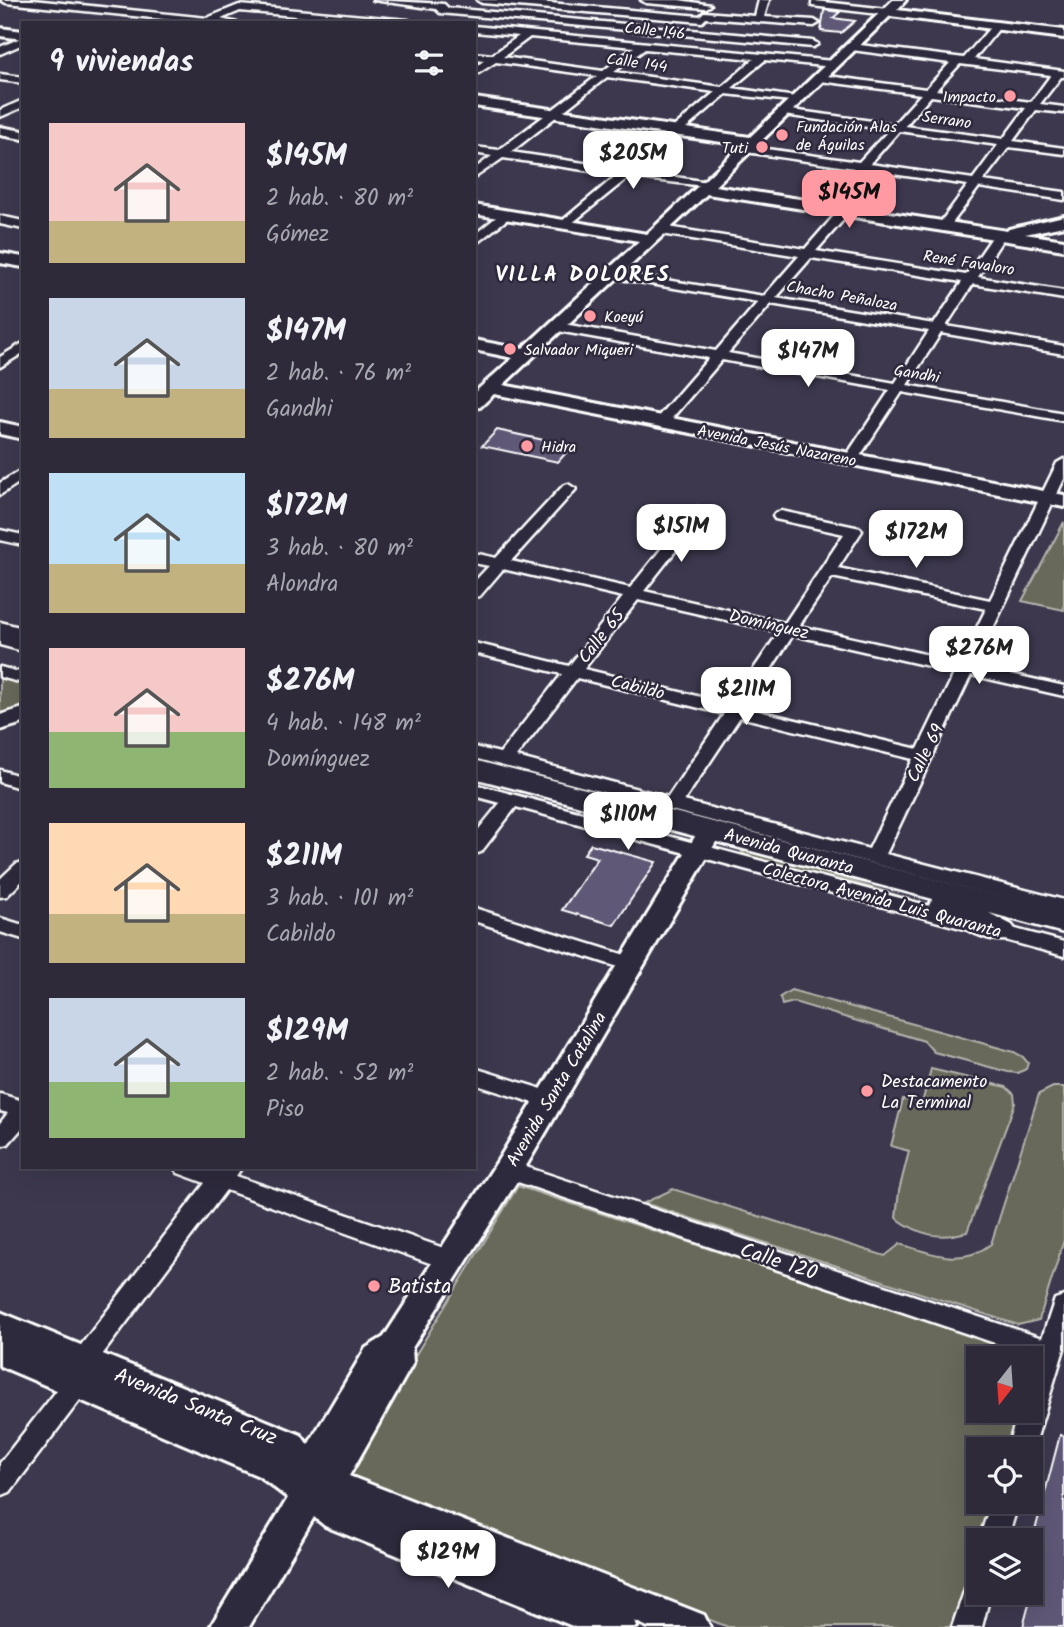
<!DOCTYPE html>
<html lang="es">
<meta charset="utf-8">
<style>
body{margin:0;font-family:Kalam,sans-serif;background:#363242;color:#f1f3f6;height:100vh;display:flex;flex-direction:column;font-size:26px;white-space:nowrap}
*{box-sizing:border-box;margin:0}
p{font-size:23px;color:#a7a7af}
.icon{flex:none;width:38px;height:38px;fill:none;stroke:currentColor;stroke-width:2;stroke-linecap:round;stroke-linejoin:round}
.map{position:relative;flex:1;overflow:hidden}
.drawer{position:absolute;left:21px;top:21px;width:455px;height:1148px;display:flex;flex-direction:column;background:#2e2a3a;border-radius:0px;box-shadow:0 7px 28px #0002,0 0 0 2px #494654}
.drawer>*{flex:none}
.needle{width:46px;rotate:197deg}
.buttons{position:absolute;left:966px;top:1346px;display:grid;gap:14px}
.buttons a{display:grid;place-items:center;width:77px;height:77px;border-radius:0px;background:#2e2a3a;box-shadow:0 7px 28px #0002,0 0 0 2px #494654;font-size:35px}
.price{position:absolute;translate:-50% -60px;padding:0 16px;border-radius:14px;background:#fff;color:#222;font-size:23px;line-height:46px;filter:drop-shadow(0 2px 4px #0008)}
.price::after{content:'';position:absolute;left:50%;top:42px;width:21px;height:16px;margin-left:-10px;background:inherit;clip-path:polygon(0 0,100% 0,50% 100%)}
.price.selected{background:#ff9aa2;color:#111}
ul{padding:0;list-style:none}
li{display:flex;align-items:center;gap:21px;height:175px;padding:0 28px}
li span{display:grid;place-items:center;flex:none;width:196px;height:140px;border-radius:0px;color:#555}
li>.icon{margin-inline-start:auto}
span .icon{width:84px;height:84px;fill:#fffc;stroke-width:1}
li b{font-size:30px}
h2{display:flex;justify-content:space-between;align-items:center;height:84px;padding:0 28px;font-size:30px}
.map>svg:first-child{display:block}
.green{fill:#68695a;stroke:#b4b4ac;stroke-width:2}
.building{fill:#5f5977;stroke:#fff;stroke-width:2}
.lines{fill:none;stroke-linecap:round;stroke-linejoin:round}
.minor-casing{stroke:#fff;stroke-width:5}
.major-casing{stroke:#fff;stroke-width:6}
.highway-casing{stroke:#fff;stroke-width:5}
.minor{fill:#2f2a3d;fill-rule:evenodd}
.major{fill:#2f2a3d;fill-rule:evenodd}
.highway{fill:#2f2a3d;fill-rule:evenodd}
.poi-dot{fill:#ff9aa2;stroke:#2f2a3d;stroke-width:2.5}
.labels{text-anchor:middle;stroke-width:5;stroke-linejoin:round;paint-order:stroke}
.far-street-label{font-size:16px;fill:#fff;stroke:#2f2a3d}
.far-poi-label{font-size:16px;fill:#fff;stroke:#2f2a3d;text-anchor:start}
.street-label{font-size:18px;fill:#fff;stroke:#2f2a3d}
.poi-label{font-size:18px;fill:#fff;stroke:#2f2a3d;text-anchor:start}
.far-district-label{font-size:21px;font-weight:bold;letter-spacing:2px;fill:#fff;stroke:#2f2a3d}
.near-street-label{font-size:21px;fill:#fff;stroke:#2f2a3d}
.near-poi-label{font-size:21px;fill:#fff;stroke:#2f2a3d;text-anchor:start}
</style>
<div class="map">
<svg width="1064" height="1627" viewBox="0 0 1064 1627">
<rect width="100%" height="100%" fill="#3d384e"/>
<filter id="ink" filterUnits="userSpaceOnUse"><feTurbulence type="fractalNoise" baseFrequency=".0143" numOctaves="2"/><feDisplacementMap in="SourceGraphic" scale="14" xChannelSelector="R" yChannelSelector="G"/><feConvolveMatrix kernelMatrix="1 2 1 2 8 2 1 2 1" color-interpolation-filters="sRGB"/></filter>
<g filter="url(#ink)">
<path class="green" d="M1064,522v88l-42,-9z
M0,676l23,6v28l-23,7z
M748,850l172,52 -174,-47 -4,-3z
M791,990l223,62 9,5 5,6 -2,6 -8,4 -10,-1 -74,-20 -10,-11 -130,-39 -12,3 -2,-8z
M931,1069l75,18 8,7 1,9 -48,129c-29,8 -47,3 -71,-14l3,-27 10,-40 -18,-5 12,-47 19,4z
M1053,1087h11v153l-25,80 -21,5 -374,-122 29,-14 212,67 15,-12c33,10 61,23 91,0l48,-150z
M518,1186l519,171 -6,21v-20h-53v52l43,1 -12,38h-31v53h15l-12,38h-3v9l-24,78h-226l-386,-151z"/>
<path class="building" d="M824,10l16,2 -7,6 22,3 -14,12 -20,-2z
M497,430l75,16 -14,16 -76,-16z
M591,844l65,18 -42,63 -52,-15 36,-52 -14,-4z
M1060,1435l4,1v191h-41l19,-72 -11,-3v-6z"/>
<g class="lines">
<defs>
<path id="minor" d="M1,0h32l174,18 32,-13 169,15 5,3h-40l-133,-12 -19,8 16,4h-35l-196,-20z
M373,0l71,4 4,4 365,33 5,3 -5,3 -373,-34 -4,-4z
M477,0h37l186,16 4,-4 51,4 4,-16h10l-5,17 50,3 5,3 -5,3 -108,-8 -4,4 -220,-19z
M641,0h38l32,5 -5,3 -60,-5z
M815,1l72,8 5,3 -5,3 -75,-9v-4z
M993,24l8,2 -27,33 90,12v6h-3l-21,27 24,3v6l-28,-3 -23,31 51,7v6l-55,-7 -26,34 81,11v8l-85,-13 -32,43 -4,1 -6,-4 31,-42 -103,-15 -37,41 -4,1 -6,-4 36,-40 -108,-16 -6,-3 6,-3 113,16 30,-32 -105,-15 -5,-3 5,-3 110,15 27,-30 -101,-13 -5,-3 5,-3 106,14 24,-26 -98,-13 -5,-3 5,-3 112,14zM960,64l91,11 -20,27 -95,-12zM931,96l95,12 -23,31 -98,-13zM899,131l99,14 -25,34 -103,-15z
M474,26l359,35 5,3 -5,3 -68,-7 -33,28 64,9 4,1v4l-74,-8 -90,77 72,11 4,1v4l-83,-10 -63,51 -6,-4 2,-3 55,-46 -114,-17 -29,20v-9l18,-13 -18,-3v-6l25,3 98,-74 -101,-14 -22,14v-8l11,-8 -11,-1v-6l18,2 27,-19 -45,-4zM530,37l104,10 -31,24 -100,-14zM645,49l109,10 -32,28 -108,-15zM607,77l108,15 -91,77 -113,-17z
M23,37v7l-23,10v-7z
M0,74l23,3v6l-23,-3z
M23,100v7l-23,10v-7z
M845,207l6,4 -35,40 150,24 29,-42 4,-1 6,4 -27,41 86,14v8l-91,-15 -27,42 118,20v8l-123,-21 -34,52 157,28v8l-162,-29 -46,70 -5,1 -7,-4 46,-69 -168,-30 -56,65h-10l-2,-3 2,-3 53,-61 -151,-27 -7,-4 7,-4 158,28 42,-49 -144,-24 -4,-1v-6l154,25 35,-40 -138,-22 -6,-4 6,-4 144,23 36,-41zM811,258l151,24 -28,42 -158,-26zM771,304l158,27 -34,52 -167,-30z
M504,211l10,3 -40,31v-10z
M0,216l23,5v8l-23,-5z
M23,343v10l-23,14v-10z
M1064,459v20l-89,187 89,20v10l-93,-21 -85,179 178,46v14l-590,-156v-11l26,6 62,-79 -88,-21v-10l95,23 54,-69 -120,-28 -23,27 -6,1v-15l15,-16 -15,-3v-10l22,5 67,-72 5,-2 8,5 -65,72 119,27 63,-79 5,-2 8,5 -62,79 141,32 59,-89 -69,-15 -2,-3 2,-3 6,-2 79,17 2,3 -24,37 152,32 67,-137zM832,577l154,32 -26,53 -161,-36zM638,600l141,32 -49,72 -146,-35zM793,635l162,37 -37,77 -172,-41zM577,678l147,36 -56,83 -152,-40zM740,717l173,42 -44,90 -185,-48z
M23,469v11l-23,15v-12z
M0,530l23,5v10l-23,-5z
M0,622l23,6v10l-23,-6z
M0,667l23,6v10l-23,-6z
M0,770l23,7v12l-23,-7z
M474,784l590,158v14l-548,-149 -35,45 -7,2v-19l26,-32 -26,-7z
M23,862v18l-16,16 -7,1v-18l16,-15z
M474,908l164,51 4,5 -4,5 -7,2 -157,-50z
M0,918l23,7v14l-23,-7z
M474,1068l84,26 3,6 -3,6 -8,2 -76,-24z
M0,1094l23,7v26l-15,17 -8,2v-23l8,-10 -8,-2z
M508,1161l534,177 13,-39 9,-3v53l-33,108v-8h-24l12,-39h12v-37l5,-16 -536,-181 -4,-6 4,-6z
M174,1167h68l-6,9 225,78 3,7 -3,7 -9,3 -226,-81 -133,177 -9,4 -9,-4 -4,-7 4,-7 130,-170 -27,-10z
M77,1373l9,3 4,8 -4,8 -76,100 -10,4v-33l68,-87z
M991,1502h28l-12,38h-28z
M978,1576v16h13l-9,35h-30l16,-47z"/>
<path id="major" d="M893,0h13l-9,10 167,20v8l-174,-22 -175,170 292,45 2,-2 55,-13v10l-39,8 39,6v10l-357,-56 -204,191 561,110v12l-570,-113 -14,13 -6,1v-15l39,-35 -39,-8v-10l48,9 117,-108 -165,-27v-9l173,29 95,-89 -268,-39v-8l276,39z
M0,28l23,3v8l-23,-3z
M0,127l23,4v8l-23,-4z
M0,253l23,4v10l-23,-4z
M0,422l23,5v12l-23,-5z
M23,708v15l-23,7v-15z
M711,822l9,3 3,5 -204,348 -107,170 1,15 -64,113 355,139 6,12h-62l-14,-6 3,6h-62l-250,-101 -11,-9 -65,110h-39l78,-129 -29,-22 -259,-110v-54l301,123 7,10 58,-97 18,-11 113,-175 202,-332 3,-5z"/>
<path id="highway" d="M0,629l23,6v16l-23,-6z
M474,760l590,153v20l-75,-20 23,12 5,7 -5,7c-25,7 -55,-16 -78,-27l-5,-7 4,-6 -459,-121z"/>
</defs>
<use href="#minor" class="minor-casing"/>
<use href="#major" class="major-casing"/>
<use href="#highway" class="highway-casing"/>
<use href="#minor" class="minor"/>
<use href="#major" class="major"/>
<use href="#highway" class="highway"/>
</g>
</g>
<g class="poi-dot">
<circle cx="1010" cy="96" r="7"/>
<circle cx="782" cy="135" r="7"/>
<circle cx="762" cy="147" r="7"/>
<circle cx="590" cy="316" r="7"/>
<circle cx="510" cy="349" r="7"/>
<circle cx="527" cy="446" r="7"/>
<circle cx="867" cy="1091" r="7"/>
<circle cx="374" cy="1286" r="7"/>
</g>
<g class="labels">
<g class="far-street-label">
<text transform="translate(655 30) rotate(6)" y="6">Calle 146</text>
<text transform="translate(637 62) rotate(8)" y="6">Calle 144</text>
<text transform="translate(947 119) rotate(8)" y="6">Serrano</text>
<text transform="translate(969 262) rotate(9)" y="6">René Favaloro</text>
<text transform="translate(842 295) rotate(10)" y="6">Chacho Peñaloza</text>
<text transform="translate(917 373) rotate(10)" y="6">Gandhi</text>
<text transform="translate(777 445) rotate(11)" y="6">Avenida Jesús Nazareno</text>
</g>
<g class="far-poi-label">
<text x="996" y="102" text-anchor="end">Impacto</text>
<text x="796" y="132">Fundación Alas<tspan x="796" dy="18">de Águilas</tspan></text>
<text x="748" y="153" text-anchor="end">Tuti</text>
<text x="604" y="322">Koeyú</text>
<text x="524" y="355">Salvador Miqueri</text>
<text x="541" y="452">Hidra</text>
</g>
<g class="street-label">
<text transform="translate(769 624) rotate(13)" y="6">Domínguez</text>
<text transform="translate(601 636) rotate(-52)" y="6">Calle 65</text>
<text transform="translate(638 687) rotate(14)" y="6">Cabildo</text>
<text transform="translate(925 753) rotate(-64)" y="6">Calle 69</text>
<text transform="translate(789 851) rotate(15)" y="6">Avenida Quaranta</text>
<text transform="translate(882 900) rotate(15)" y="6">Colectora Avenida Luis Quaranta</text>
<text transform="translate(556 1089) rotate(-59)" y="6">Avenida Santa Catalina</text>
</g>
<g class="poi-label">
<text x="881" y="1087">Destacamento<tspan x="881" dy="21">La Terminal</tspan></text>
</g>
<g class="far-district-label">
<text x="583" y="281">VILLA DOLORES</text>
</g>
<g class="near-street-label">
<text transform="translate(779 1261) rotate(18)" y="7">Calle 120</text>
<text transform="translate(196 1406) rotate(22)" y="7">Avenida Santa Cruz</text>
</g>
<g class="near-poi-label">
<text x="388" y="1293">Batista</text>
</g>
</g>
</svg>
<div class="buttons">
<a><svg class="needle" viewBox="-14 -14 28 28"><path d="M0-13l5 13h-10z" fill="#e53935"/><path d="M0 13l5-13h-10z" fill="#a7a7af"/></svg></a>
<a><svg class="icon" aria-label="locate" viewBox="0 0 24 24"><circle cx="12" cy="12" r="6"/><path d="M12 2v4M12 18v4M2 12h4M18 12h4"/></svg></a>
<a><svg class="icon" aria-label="layers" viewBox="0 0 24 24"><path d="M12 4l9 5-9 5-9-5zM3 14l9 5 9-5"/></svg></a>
</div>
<b class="price" style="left:633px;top:191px">$205M</b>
<b class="price selected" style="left:849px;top:230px">$145M</b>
<b class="price" style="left:808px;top:389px">$147M</b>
<b class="price" style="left:681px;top:564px">$151M</b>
<b class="price" style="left:916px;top:570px">$172M</b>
<b class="price" style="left:979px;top:686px">$276M</b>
<b class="price" style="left:746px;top:727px">$211M</b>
<b class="price" style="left:628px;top:852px">$110M</b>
<b class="price" style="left:448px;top:1590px">$129M</b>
<section class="drawer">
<h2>9 viviendas<svg class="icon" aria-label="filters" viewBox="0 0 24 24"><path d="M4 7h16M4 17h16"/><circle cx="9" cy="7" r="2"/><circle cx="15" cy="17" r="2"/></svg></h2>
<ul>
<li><span style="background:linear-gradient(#f6c9c9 70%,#c2b280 0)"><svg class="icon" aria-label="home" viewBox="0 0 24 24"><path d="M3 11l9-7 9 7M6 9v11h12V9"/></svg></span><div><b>$145M</b><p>2 hab. · 80 m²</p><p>Gómez</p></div></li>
<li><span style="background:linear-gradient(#c9d6e8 65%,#c2b280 0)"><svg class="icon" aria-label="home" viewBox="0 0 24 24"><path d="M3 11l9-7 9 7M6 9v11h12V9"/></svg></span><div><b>$147M</b><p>2 hab. · 76 m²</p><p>Gandhi</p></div></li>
<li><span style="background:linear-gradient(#bfe0f5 65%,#c2b280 0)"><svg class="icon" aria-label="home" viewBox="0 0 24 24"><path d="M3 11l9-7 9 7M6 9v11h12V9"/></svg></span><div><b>$172M</b><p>3 hab. · 80 m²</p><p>Alondra</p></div></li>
<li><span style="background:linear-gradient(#f6c9c9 60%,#8fb573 0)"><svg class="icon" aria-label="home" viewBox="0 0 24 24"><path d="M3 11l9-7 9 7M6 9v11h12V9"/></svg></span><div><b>$276M</b><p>4 hab. · 148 m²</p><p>Domínguez</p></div></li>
<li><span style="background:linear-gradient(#ffd9b3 65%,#c2b280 0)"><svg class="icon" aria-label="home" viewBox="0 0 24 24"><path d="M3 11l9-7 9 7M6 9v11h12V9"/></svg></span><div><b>$211M</b><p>3 hab. · 101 m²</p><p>Cabildo</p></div></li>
<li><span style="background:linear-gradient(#c9d6e8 60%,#8fb573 0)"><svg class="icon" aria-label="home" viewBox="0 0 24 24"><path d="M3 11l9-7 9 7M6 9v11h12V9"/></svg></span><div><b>$129M</b><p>2 hab. · 52 m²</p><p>Piso</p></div></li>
</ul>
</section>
</div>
